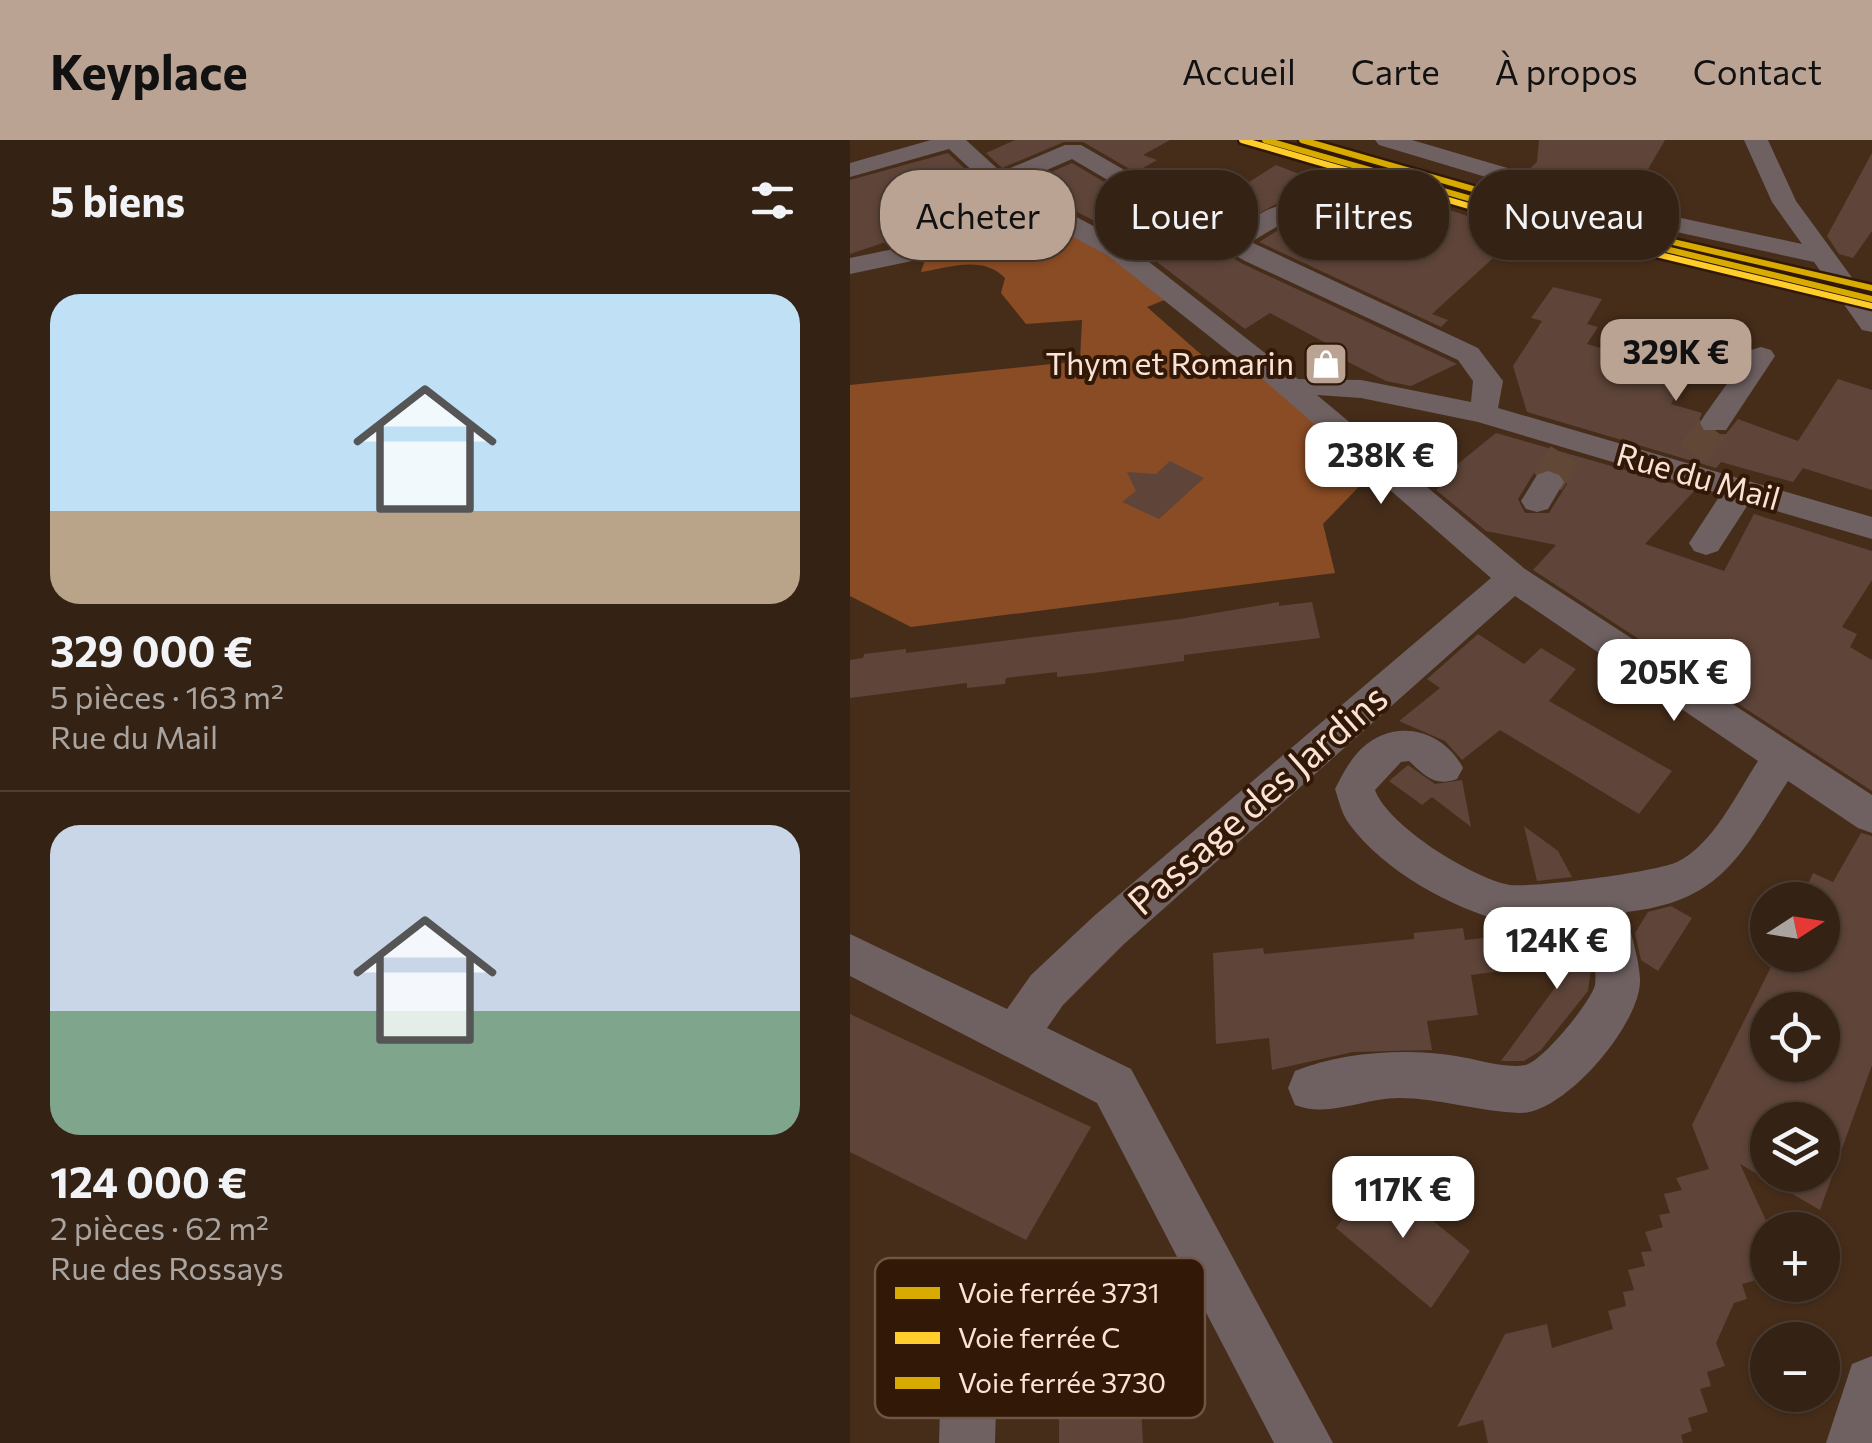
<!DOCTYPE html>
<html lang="fr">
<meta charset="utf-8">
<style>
body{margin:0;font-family:Commissioner,sans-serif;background:#3c2a1d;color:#f1f3f6;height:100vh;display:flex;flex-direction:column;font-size:38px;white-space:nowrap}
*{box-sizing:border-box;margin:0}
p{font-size:32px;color:#a9a4a0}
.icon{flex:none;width:55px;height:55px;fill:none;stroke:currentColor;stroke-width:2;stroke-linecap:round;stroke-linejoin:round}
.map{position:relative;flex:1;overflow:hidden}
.sheet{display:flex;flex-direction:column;background:#342214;width:850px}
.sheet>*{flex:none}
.hud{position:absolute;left:30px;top:30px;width:840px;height:90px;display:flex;gap:20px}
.needle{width:65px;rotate:78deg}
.buttons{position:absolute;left:900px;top:742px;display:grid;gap:20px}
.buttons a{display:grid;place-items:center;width:90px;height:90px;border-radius:50%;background:#342214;box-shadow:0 2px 8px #0004,0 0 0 2px #4e3f34;font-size:50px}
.price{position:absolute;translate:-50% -85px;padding:0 22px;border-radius:20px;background:#fff;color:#222;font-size:32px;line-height:65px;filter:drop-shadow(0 2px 5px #0008)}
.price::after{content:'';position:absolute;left:50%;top:60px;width:30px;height:22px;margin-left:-15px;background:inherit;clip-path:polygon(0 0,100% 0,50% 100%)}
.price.selected{background:#bba394;color:#111}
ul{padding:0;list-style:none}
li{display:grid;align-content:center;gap:20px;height:530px;padding:0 50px}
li+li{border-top:2px solid #4e3f34}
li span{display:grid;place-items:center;height:310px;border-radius:30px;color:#555}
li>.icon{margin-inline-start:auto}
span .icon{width:180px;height:180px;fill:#fffc;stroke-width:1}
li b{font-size:42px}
h2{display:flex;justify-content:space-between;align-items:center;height:120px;padding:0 50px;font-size:42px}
.pill{padding:0 35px;border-radius:40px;background:#342214;box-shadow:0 2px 8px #0004,0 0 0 2px #4e3f34;font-size:35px;line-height:90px}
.pill.selected{background:#bba394;color:#111}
header{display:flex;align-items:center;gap:60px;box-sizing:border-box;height:140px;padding:0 50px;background:#bba394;color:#111}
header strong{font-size:48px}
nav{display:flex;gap:55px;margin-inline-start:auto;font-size:35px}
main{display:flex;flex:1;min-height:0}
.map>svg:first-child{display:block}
.forest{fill:#8a4c24}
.building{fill:#5e4439;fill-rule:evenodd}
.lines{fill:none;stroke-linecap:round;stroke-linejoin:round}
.minor-tunnel{stroke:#614836;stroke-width:32;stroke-dasharray:32 16;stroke-linecap:butt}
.minor{fill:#6f6162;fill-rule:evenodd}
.rail-1-casing{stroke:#321806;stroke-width:11}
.rail-2-casing{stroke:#321806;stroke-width:11}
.rail-3-casing{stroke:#321806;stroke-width:11}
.rail-1{stroke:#d8ab00;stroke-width:6}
.rail-2{stroke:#ffcd2c;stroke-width:6}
.rail-3{stroke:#d8ab00;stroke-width:6}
.labels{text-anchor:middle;stroke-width:8;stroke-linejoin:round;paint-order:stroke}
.far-poi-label{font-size:32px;fill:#fae3d6;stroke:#321806;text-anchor:end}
.far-street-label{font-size:32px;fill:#fae3d6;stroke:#321806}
.street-label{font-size:38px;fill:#fae3d6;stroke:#321806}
.key{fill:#321806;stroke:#6e5544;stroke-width:2.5}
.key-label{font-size:28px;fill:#fae3d6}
</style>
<header>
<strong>Keyplace</strong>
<nav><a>Accueil</a><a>Carte</a><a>À propos</a><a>Contact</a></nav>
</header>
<main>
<section class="sheet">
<h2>5 biens<svg class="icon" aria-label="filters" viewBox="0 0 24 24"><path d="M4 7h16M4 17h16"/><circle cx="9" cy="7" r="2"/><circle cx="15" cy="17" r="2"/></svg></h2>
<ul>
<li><span style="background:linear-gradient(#bfe0f5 70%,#b9a48a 0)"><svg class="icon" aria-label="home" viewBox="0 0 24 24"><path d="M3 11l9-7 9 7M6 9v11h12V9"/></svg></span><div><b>329 000 €</b><p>5 pièces · 163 m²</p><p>Rue du Mail</p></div></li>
<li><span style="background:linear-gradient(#c9d6e8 60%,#7fa58c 0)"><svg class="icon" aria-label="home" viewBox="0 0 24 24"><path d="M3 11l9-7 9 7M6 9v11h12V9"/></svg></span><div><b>124 000 €</b><p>2 pièces · 62 m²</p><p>Rue des Rossays</p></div></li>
</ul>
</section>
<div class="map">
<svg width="1022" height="1303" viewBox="0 0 1022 1303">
<rect width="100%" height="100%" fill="#462d1a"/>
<path class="forest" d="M205,84l58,26 59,47 -25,10 82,72 29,-11 118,101 -53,55 12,49 -424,54 -61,-31v-211l230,-24 2,-41 -56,4 -25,-31 4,-15c-22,-23 -54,-11 -84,-6l6,-19z"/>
<path class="building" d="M165,0h155l-27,15 14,5 -14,8 68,38 65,-41 125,49 19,-14 71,24 -14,17 26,8 -71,65 16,6 -7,7 -182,-85 29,-18 35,12 15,-10 -14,-13 -23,-9 -23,-1 -46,25 -149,-86h-19l-62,26 -16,-15z
M689,0h126l-31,53 -51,-14 -5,6 -50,-15 9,-8z
M98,13l54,51 13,7 -6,10 -42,9 -13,-11 -104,35v-74z
M1022,13v78l-19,27 -14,-4 -12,-18z
M222,23l171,101 214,100 -46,22 -25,-5 -56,-28 7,-4 -67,-36 -25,16 -105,-80 4,-2 -120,-63z
M703,147l49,12 -15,25 11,3 -11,17 58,17 5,-7 41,11 -20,39 31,9 -5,12 7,9h22l12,-15 60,22 40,-62 34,11v100l-69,-22 -10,14 -72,-20 -5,6 -189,-56 -14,-46 29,-45 -11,-3z
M646,293l199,57 -50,54 79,27 30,-57 118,37v29l-30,47 15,7 -7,13 22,13v131l-339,-221 23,-25 -70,-14 -50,-41 17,-16 -4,-3zM697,327l15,6 5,11 -18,29h-24l-7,-14 16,-26z
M320,321l34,17 -45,41 -37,-17 14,-11 -9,-19 29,2z
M429,462v4l33,-4 8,36 -136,17v6l-90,12 -37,4v-5l-51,6 -1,6 -38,4v-5l-117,15v-38l13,-2 1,-4 42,-5v4l274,-34z
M628,494l46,30 17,-16 35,21 -27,32 123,70 -33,43 -139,-84 -38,30 -17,-19 -46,-20 41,-33 -13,-9z
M558,625l27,19 27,-4 9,47 -39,-30 -10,8 -33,-24z
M674,686l34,25 14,26 -35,4z
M1011,693l11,3v229l-52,145 -80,-46 28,61v31l-15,3 7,20 -18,5 5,15 -13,4 -18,40 9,23 -18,6 4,14 -11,3 8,23 -20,6 4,13 -11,4 2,8h-195l-5,-23 -26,7 48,-93 42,-10 5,24 61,-19 -5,-18 18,-5 -3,-14 11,-2 -6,-20 17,-4 -4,-14 11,-1 -7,-19 18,-5 -4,-12 11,-2 -6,-19 18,-4 -6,-12 33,-9 -17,-44 85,-170h45v-55h-21l12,-27 20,9zM918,870h54v55h-54zM918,980h54v55h-54z
M821,766l21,12 -34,53 -17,-11 -6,-27 13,-21z
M730,780l11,49 -3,22 -48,60 -16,10h-23l72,-98 -15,2 -10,-40z
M613,788l2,12 29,-3 7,34 -30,4 7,40 -51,6 5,29 -79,2 -81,18 -3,-32 -53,6 -3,-91 50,-5 1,6 150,-15v-6z
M0,874l241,113 -65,113 -176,-88z
M526,1034l94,77 -39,57 -95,-80z
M290,1244l3,59h-84v-43z"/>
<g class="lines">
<path class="minor-tunnel" d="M843,314l22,-31
M698,342l18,-30"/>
<path class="minor" d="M81,0h35l35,32 64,-27h16l151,87c33,-20 43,-36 81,-19 9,3 15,5 21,12l-13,8 -33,-13 -37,22 227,106 25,33 -5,27 374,109v22l-123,-36 -31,48 -12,4 -12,-4 -5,-8 32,-49 -243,-72 -117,-24 -44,-3 208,174 347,226v38l-14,-5 -70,-47c-47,73 -66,121 -162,131 4,21 13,45 14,67 2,43 -75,135 -120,134 -40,-1 -80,-15 -121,-15 -35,0 -70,20 -104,7l-7,-17 7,-17c48,-19 110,-23 161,-15 20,3 50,13 69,9 17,-3 66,-63 70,-80 3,-20 -8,-49 -12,-69 -22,2 -55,11 -77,6 -55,-14 -122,-51 -156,-97 -8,-10 -11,-24 -15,-36 7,-14 15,-29 26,-40 33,-32 82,-20 102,19l-6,11c-22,8 -32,-3 -48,-18l-8,1 -26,28c13,36 97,88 135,95 24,3 146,-13 167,-23 36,-17 60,-69 81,-101l-243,-165 -391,348 -61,61 -16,23 84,41 202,374h-59l-177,-340 -247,-127v-42l157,75 24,-34 63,-59 397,-338 -233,-203 -151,-120 -47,-25 -210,44v-16l189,-39 -34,-18 -56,-52 -99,28v-14zM222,19l173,102 213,99 15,21 -2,21 -110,-22 -63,-1 -173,-136 -110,-59z
M525,0h37l255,75 135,29 -30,-42 -28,-62h24l28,61 76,104v27l-10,-2 -48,-68 -165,-36 -270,-81z
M911,207l10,3 4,6 -49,74h-22l-4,-7 4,-7 47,-66z
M698,331l11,4 5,7 -16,27 -11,3 -11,-3 -5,-8 16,-26z
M1022,1216v87h-46l26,-79z
M118,1241l20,8 8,20 -1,34h-56l1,-34 8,-20z"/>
<defs>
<path id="rail-1" d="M415,0l269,77 338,82"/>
<path id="rail-2" d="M392,0l285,83 345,83"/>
<path id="rail-3" d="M452,0l293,84 277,64"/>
</defs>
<use href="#rail-1" class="rail-1-casing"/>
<use href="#rail-2" class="rail-2-casing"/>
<use href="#rail-3" class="rail-3-casing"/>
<use href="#rail-1" class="rail-1"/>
<use href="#rail-2" class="rail-2"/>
<use href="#rail-3" class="rail-3"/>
</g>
<defs>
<symbol id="shop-square" viewBox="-11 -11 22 22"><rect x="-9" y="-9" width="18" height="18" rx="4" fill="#bba394" stroke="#321806"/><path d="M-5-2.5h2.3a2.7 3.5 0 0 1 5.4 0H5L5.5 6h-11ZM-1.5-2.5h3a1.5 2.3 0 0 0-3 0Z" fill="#fff"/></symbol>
</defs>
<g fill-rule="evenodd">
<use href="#shop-square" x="451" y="199" width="50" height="50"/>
</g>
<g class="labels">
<g class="far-poi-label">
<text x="444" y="235">Thym et Romarin</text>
</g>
<g class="far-street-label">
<text transform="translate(848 337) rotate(16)" y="11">Rue du Mail</text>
</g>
<g class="street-label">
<text transform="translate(408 660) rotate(-41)" y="13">Passage des Jardins</text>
</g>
</g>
<rect x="25" y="1118" width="330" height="160" rx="15" class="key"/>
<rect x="45" y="1147" width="45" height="12" fill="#d8ab00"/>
<rect x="45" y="1192" width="45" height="12" fill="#ffcd2c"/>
<rect x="45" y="1237" width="45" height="12" fill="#d8ab00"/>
<g class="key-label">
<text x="108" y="1163">Voie ferrée 3731</text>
<text x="108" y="1208">Voie ferrée C</text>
<text x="108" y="1253">Voie ferrée 3730</text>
</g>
</svg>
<div class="buttons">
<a><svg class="needle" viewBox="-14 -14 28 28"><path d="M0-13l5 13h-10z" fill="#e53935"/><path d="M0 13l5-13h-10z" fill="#a9a4a0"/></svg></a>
<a><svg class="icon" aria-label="locate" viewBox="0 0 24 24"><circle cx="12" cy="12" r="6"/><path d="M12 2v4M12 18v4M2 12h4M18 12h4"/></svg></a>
<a><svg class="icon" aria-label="layers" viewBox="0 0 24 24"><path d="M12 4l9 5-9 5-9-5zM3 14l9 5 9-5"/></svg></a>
<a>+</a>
<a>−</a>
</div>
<b class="price selected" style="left:826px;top:264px">329K €</b>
<b class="price" style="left:531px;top:367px">238K €</b>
<b class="price" style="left:824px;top:584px">205K €</b>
<b class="price" style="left:707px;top:852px">124K €</b>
<b class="price" style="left:553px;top:1101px">117K €</b>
<div class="hud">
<a class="pill selected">Acheter</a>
<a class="pill">Louer</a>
<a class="pill">Filtres</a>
<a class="pill">Nouveau</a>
</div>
</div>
</main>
